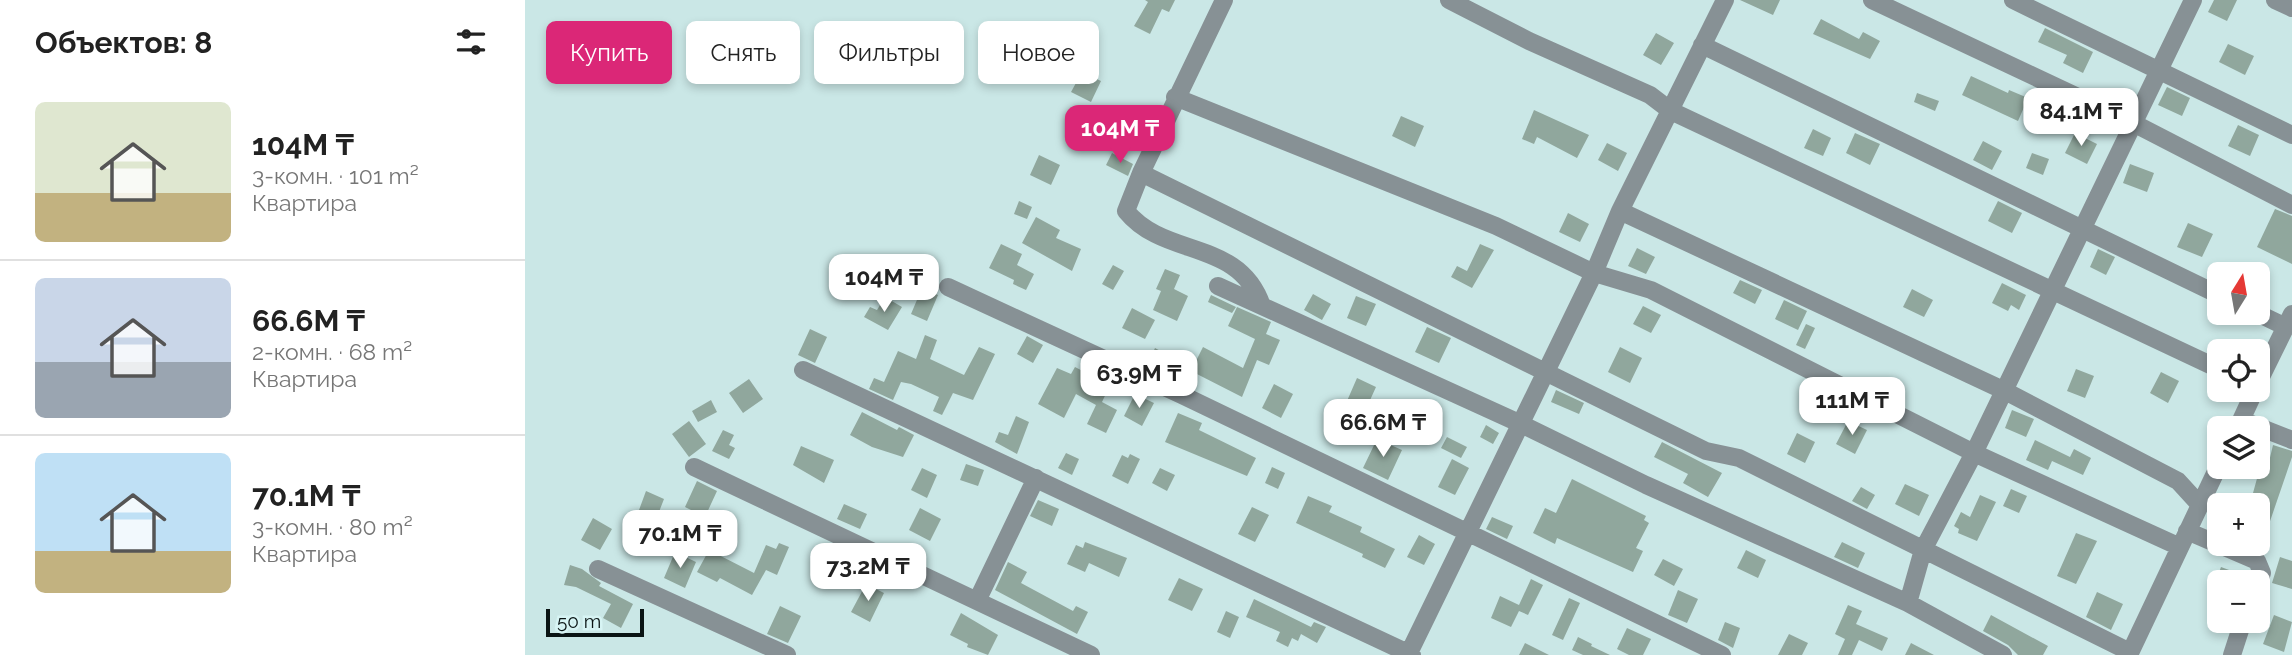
<!DOCTYPE html>
<html lang="ru">
<meta charset="utf-8">
<style>
body{margin:0;font-family:Raleway,sans-serif;background:#f2f2f2;color:#222;height:100vh;display:flex;flex-direction:column;font-size:26px;white-space:nowrap}
*{box-sizing:border-box;margin:0}
p{font-size:23px;color:#767676}
.icon{flex:none;width:38px;height:38px;fill:none;stroke:currentColor;stroke-width:2;stroke-linecap:round;stroke-linejoin:round}
.map{position:relative;flex:1;overflow:hidden}
.sheet{display:flex;flex-direction:column;background:#fff;width:525px}
.sheet>*{flex:none}
.top-card{position:absolute;left:21px;top:21px;width:665px;height:63px;display:flex;gap:14px}
.needle{width:46px;rotate:11deg}
.tools{position:absolute;left:1682px;top:262px;display:grid;gap:14px}
.tools a{display:grid;place-items:center;width:63px;height:63px;border-radius:10px;background:#fff;box-shadow:0 4px 10px #0003;font-size:35px}
.scale{position:absolute;left:21px;bottom:18px;width:98px;box-sizing:border-box;padding-left:7px;border:4px solid #0a1414;border-top:0;font-size:19px;line-height:24px;white-space:nowrap;color:#0a1414;-webkit-text-stroke:5px #d7f4f4;paint-order:stroke}
.price{position:absolute;translate:-50% -60px;padding:0 16px;border-radius:14px;background:#fff;color:#222;font-size:23px;line-height:46px;filter:drop-shadow(0 2px 4px #0008)}
.price::after{content:'';position:absolute;left:50%;top:42px;width:21px;height:16px;margin-left:-10px;background:inherit;clip-path:polygon(0 0,100% 0,50% 100%)}
.price.current{background:#db2777;color:#fff}
ul{padding:0;list-style:none}
li{display:flex;align-items:center;gap:21px;height:175px;padding:0 35px}
li+li{border-top:2px solid #e0e0e0}
li span{display:grid;place-items:center;flex:none;width:196px;height:140px;border-radius:10px;color:#555}
li>.icon{margin-inline-start:auto}
span .icon{width:84px;height:84px;fill:#fffc;stroke-width:1}
li b{font-size:30px}
h2{display:flex;justify-content:space-between;align-items:center;height:84px;padding:0 35px;font-size:30px}
.tag{padding:0 24px;border-radius:10px;background:#fff;box-shadow:0 4px 10px #0003;font-size:24px;line-height:63px}
.tag.current{background:#db2777;color:#fff}
main{display:flex;flex:1;min-height:0}
.map>svg:first-child{display:block}
.building{fill:#90a79d}
.lines{fill:none;stroke-linecap:round;stroke-linejoin:round}
.minor{stroke:#879195;stroke-width:18}
</style>
<main>
<section class="sheet">
<h2>Объектов: 8<svg class="icon" aria-label="filters" viewBox="0 0 24 24"><path d="M4 7h16M4 17h16"/><circle cx="9" cy="7" r="2"/><circle cx="15" cy="17" r="2"/></svg></h2>
<ul>
<li><span style="background:linear-gradient(#dfe7d0 65%,#c2b280 0)"><svg class="icon" aria-label="home" viewBox="0 0 24 24"><path d="M3 11l9-7 9 7M6 9v11h12V9"/></svg></span><div><b>104M ₸</b><p>3-комн. · 101 m²</p><p>Квартира</p></div></li>
<li><span style="background:linear-gradient(#c9d6e8 60%,#9aa5b1 0)"><svg class="icon" aria-label="home" viewBox="0 0 24 24"><path d="M3 11l9-7 9 7M6 9v11h12V9"/></svg></span><div><b>66.6M ₸</b><p>2-комн. · 68 m²</p><p>Квартира</p></div></li>
<li><span style="background:linear-gradient(#bfe0f5 70%,#c2b280 0)"><svg class="icon" aria-label="home" viewBox="0 0 24 24"><path d="M3 11l9-7 9 7M6 9v11h12V9"/></svg></span><div><b>70.1M ₸</b><p>3-комн. · 80 m²</p><p>Квартира</p></div></li>
</ul>
</section>
<div class="map">
<svg width="1767" height="655" viewBox="0 0 1767 655">
<rect width="100%" height="100%" fill="#cae7e6"/>
<path class="building" d="M620,0h30l-6,12 -7,-3 -12,25 -16,-8 14,-24z
M1215,0h40l-7,15z
M1689,0h23l-10,21 -19,-9z
M1296,19l38,20 4,-7 17,9 -10,18 -57,-25z
M1520,28l48,24 -10,21 -20,-10 4,-8 -29,-13z
M549,29l16,8 -10,18 -16,-8z
M1131,33l18,10 -13,22 -18,-10z
M1703,44l26,12 -9,19 -26,-13z
M557,72l19,9 -10,21 -20,-10z
M1446,76l37,17 1,-3 19,8 -10,23 -56,-26z
M1642,87l23,11 -8,18 -24,-11z
M1392,93l22,8 -4,10 -21,-9z
M1009,110l55,25 -12,23 -40,-21 -3,7 -12,-5z
M876,116l23,10 -9,21 -23,-11z
M1713,125l21,10 -9,21 -22,-10z
M1288,129l18,9 -8,18 -19,-8z
M1330,133l25,11 -10,21 -24,-12z
M1550,133l22,11 -10,20 -22,-11z
M1458,141l19,10 -10,19 -19,-10z
M1082,143l20,10 -9,18 -20,-11z
M587,153l21,11 -5,12 -22,-11z
M1507,153l17,6 -6,16 -17,-7z
M514,155l21,10 -9,20 -21,-10z
M1605,164l24,9 -7,19 -24,-9z
M494,201l13,6 -5,12 -13,-5z
M1473,201l24,12 -10,20 -24,-12z
M1750,209l17,7v48l-35,-17z
M1043,213l21,11 -9,18 -21,-10z
M511,217l24,13 -4,8 25,11 -9,22 -50,-28z
M1663,223l25,11 -11,23 -25,-10z
M476,244l21,10 -5,11 17,9 -8,16 -13,-6 1,-4 -25,-12z
M955,244l14,6 -22,38 -21,-11 6,-11 10,5z
M1112,248l18,9 -9,17 -18,-8z
M1573,249l17,8 -9,18 -16,-8z
M588,265l11,6 -11,19 -11,-6z
M640,269l15,6 -6,14 14,7 -11,25 -24,-11 8,-19 -5,-2z
M1215,280l22,10 -7,14 -22,-11z
M1477,283l24,12 -7,15 -8,-5 -3,6 -16,-8z
M397,288l16,7 -11,26 -16,-7z
M1387,289l21,11 -9,17 -21,-10z
M788,294l18,10 -9,16 -18,-10z
M686,295l25,12 -4,6 -24,-11z
M831,296l20,8 -10,22 -19,-8z
M360,297l17,10 -14,23 -24,-13 6,-10 7,3z
M1259,300l23,11 -9,19 -23,-11z
M1118,306l18,9 -10,18 -18,-9z
M712,307l34,15 -5,12 14,6 -11,25 -12,-5 -15,37 -51,-26 12,-24 40,21 12,-29 -27,-13z
M607,308l23,12 -10,19 -23,-11z
M1281,324l9,4 -10,21 -9,-4z
M902,327l24,11 -12,25 -24,-11z
M285,329l17,8 -12,26 -17,-8z
M400,335l12,5 -7,19 34,16 15,-28 16,7 -22,46 -20,-7 -11,22 -9,-4 6,-14 -28,-13 -10,-2 -8,18 -24,-11 5,-11 10,4 14,-31 18,8z
M502,336l16,9 -10,18 -16,-9z
M1095,347l22,11 -12,25 -22,-11z
M630,348l9,5 -2,5 4,2 -6,12 -13,-6z
M550,367l21,11 2,-6 15,7 -11,23 15,8 -11,23 -19,-9 9,-19 -20,-11 -12,24 -26,-14 19,-36 14,6z
M1551,369l18,7 -9,22 -18,-7z
M1636,372l18,9 -11,22 -18,-10z
M832,378l19,9 -10,22 -19,-8z
M224,379l14,20 -20,14 -14,-20z
M749,384l19,10 -12,24 -19,-10z
M1031,390l28,13 -5,11 -28,-12z
M610,394l19,9 -12,23 -18,-10z
M186,400l6,12 -19,10 -6,-11z
M1487,410l22,9 -8,18 -21,-9z
M337,412l35,18 2,-3 15,8 -11,22 -31,-10 -22,-12z
M653,413l24,10 -3,7 57,28 -9,18 -82,-34z
M491,416l13,6 -12,32 -22,-12 4,-10 9,3z
M164,421l17,23 -17,13 -17,-23z
M1323,421l19,9 -12,24 -19,-10z
M961,425l13,8 -6,11 -13,-7z
M198,430l11,5 -5,10 6,3 -6,11 -17,-8z
M1272,433l18,9 -10,21 -18,-9z
M922,437l20,10 -6,11 -20,-10z
M852,439l25,11 -14,30 -25,-12z
M1510,440l35,17 4,-8 17,9 -8,17 -31,-14 -4,9 -22,-10z
M1137,442l60,31 -14,24 -25,-14 5,-9 -34,-17z
M1748,445l19,6v6l-25,73 -10,-4v-31l-4,-2 8,-29 7,2z
M276,446l33,14 -10,23 -31,-18z
M541,453l13,6 -7,16 -14,-7z
M605,454l10,5 -12,25 -16,-8 10,-21 6,3z
M927,459l17,9 -14,27 -17,-8z
M441,464l18,6 -6,16 -18,-6z
M747,467l13,6 -7,16 -13,-6z
M397,468l15,7 -10,23 -16,-8z
M635,468l15,7 -8,16 -15,-8z
M1047,479l74,37 -2,4 5,3 -13,25 7,3 -10,21 -76,-34 -2,6 -22,-11 12,-25 11,5z
M172,481l20,10 -12,26 -20,-10z
M1380,484l24,11 -10,21 -24,-12z
M1336,487l14,8 -8,14 -15,-8z
M1486,489l16,7 -8,17 -16,-7z
M121,491l18,8 -7,18 -18,-7z
M1455,495l16,7 -19,39 -19,-8 1,-4 -5,-3 7,-14 9,5z
M783,496l24,10 -3,6 33,15 -2,5 35,17 -10,19 -23,-11 1,-3 -67,-31z
M513,500l21,9 -7,17 -22,-10z
M319,504l23,10 -7,15 -23,-10z
M727,507l17,8 -14,27 -17,-8z
M395,508l21,11 -11,22 -21,-11z
M967,517l21,9 -6,13 -21,-10z
M68,518l19,11 -12,21 -19,-10z
M1551,533l21,8 -21,43 -19,-8z
M894,535l16,9 -11,21 -17,-8z
M560,542l42,16 -8,19 -30,-14 -4,9 -18,-8 9,-19 7,3z
M1317,542l23,11 -7,15 -24,-11z
M254,543l10,4 -12,28 -11,-5 -14,25 -32,-17 -3,4 -20,-10 12,-22 45,23 12,-28 10,4z
M1221,550l20,10 -8,18 -21,-10z
M150,552l21,10 -11,26 -21,-10z
M1755,557l12,4v28l-20,-6z
M1138,559l20,10 -9,17 -20,-11z
M483,562l19,10 -6,11 52,28 3,-5 12,6 -11,22 -82,-44z
M45,565l12,4 19,14 -2,3 34,18 -12,24 -18,-10 8,-14 -35,-17 -12,-2z
M1696,567l27,10 -2,6h-31z
M654,578l24,11 -11,22 -24,-11z
M1006,579l12,6 -15,30 -9,-4 -8,16 -20,-9 9,-22 19,9z
M341,584l18,9 -14,29 -19,-10z
M1153,590l20,9 -11,24 -19,-8z
M1572,592l26,12 -12,26 -25,-13z
M1044,598l11,5 -17,37 -11,-5z
M729,599l57,28 3,-5 12,5 -9,16 -16,-9 -3,7 -6,-3 -4,9 -12,-6 4,-9 -34,-15z
M1323,605l14,6 -6,13 32,14 -6,13 -23,-11 -7,15h-14l7,-16 -10,-5z
M255,606l21,10 -13,27 -21,-9z
M701,611l13,6 -9,21 -13,-6z
M436,613l37,22 -10,20 -21,-8 1,-3 -18,-9z
M1466,615l57,31 -5,9h-25l-10,-10 -25,-14z
M1749,615l18,7 -8,30 -21,-8z
M1200,622l15,6 -7,20 -15,-8z
M1102,628l24,11 -8,16h-14l-12,-6z
M1264,634l19,9 -6,12h-24z
M1053,637l14,7 -1,2 19,9h-27l-11,-5z
M1000,643l24,12h-30z
M1386,643l23,12h-29z"/>
<g class="lines">
<path class="minor" d="M699,0l-83,173 565,278 33,7 391,194
M924,0l80,41 121,54 21,16 548,258
M1347,0l263,124 157,81
M1488,0l279,135
M1750,0l17,8
M1177,45l517,250
M650,97l321,129 98,47 57,17 323,163 219,-453
M616,173l-15,38c39,48 113,27 136,95
M1095,211l385,180 173,90 22,24
M693,286l301,137 127,62 262,118 95,52
M423,287l234,108 540,260
M1732,313l29,14
M278,370l609,285
M1732,385l35,-71
M1716,420l51,20
M1712,429l18,-39
M169,467l397,188
M1662,531l70,30 5,12 -5,11
M73,569l189,86
M452,601l59,-123
M1383,603l15,-53 51,-97 206,94
M883,655l186,-382 26,-62 105,-211
M1604,655l90,-190
M1707,655l11,-34"/>
</g>
</svg>
<div class="tools">
<a><svg class="needle" viewBox="-14 -14 28 28"><path d="M0-13l5 13h-10z" fill="#e53935"/><path d="M0 13l5-13h-10z" fill="#767676"/></svg></a>
<a><svg class="icon" aria-label="locate" viewBox="0 0 24 24"><circle cx="12" cy="12" r="6"/><path d="M12 2v4M12 18v4M2 12h4M18 12h4"/></svg></a>
<a><svg class="icon" aria-label="layers" viewBox="0 0 24 24"><path d="M12 4l9 5-9 5-9-5zM3 14l9 5 9-5"/></svg></a>
<a>+</a>
<a>−</a>
</div>
<div class="scale">50 m</div>
<b class="price" style="left:1556px;top:148px">84.1M ₸</b>
<b class="price current" style="left:595px;top:165px">104M ₸</b>
<b class="price" style="left:359px;top:314px">104M ₸</b>
<b class="price" style="left:614px;top:410px">63.9M ₸</b>
<b class="price" style="left:1327px;top:437px">111M ₸</b>
<b class="price" style="left:858px;top:459px">66.6M ₸</b>
<b class="price" style="left:155px;top:570px">70.1M ₸</b>
<b class="price" style="left:343px;top:603px">73.2M ₸</b>
<div class="top-card">
<a class="tag current">Купить</a>
<a class="tag">Снять</a>
<a class="tag">Фильтры</a>
<a class="tag">Новое</a>
</div>
</div>
</main>
